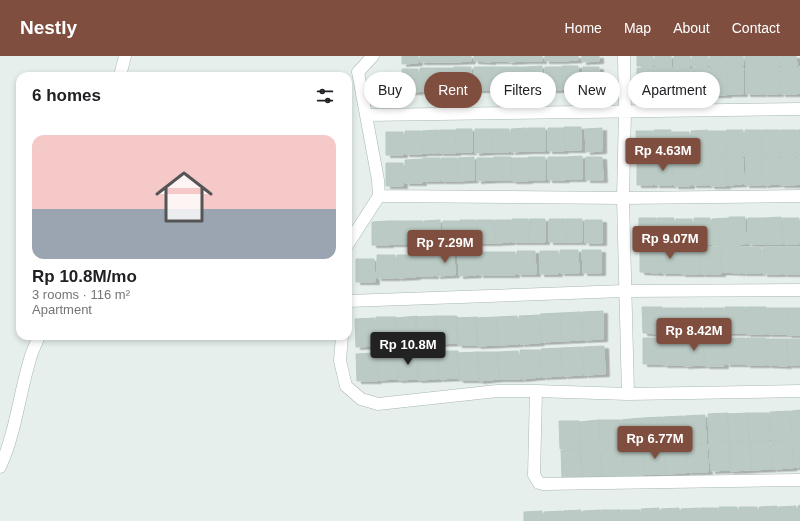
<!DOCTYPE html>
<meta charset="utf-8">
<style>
body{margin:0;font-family:Helvetica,sans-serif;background:#f6f6f6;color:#202124;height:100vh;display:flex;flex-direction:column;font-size:15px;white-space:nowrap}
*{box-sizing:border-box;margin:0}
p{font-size:13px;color:#757577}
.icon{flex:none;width:22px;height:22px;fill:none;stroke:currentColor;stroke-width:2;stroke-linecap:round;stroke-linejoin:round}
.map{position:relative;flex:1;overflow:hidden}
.sheet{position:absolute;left:16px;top:16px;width:336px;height:268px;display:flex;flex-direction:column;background:#fff;border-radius:12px;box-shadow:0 2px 6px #0003}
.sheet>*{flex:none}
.top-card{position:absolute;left:364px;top:16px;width:376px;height:36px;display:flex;gap:8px}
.price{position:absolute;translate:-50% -34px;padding:0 9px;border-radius:4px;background:#7f4e3f;color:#fff;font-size:13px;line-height:26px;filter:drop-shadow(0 1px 2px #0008)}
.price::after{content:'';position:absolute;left:50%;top:24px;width:12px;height:9px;margin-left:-6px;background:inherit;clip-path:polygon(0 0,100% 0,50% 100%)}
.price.current{background:#222;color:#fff}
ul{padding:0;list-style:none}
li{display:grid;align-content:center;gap:8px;height:212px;padding:0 16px}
li span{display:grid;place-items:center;height:124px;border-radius:12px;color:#555}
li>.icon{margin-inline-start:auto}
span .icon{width:72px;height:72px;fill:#fffc;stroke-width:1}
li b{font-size:17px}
h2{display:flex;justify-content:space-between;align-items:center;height:48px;padding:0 16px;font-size:17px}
.tag{padding:0 14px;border-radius:18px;background:#fff;box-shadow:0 2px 6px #0003;font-size:14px;line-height:36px}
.tag.current{background:#7f4e3f;color:#fff}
header{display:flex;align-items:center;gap:24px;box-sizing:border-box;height:56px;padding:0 20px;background:#7f4e3f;color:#fff}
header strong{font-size:19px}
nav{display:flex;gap:22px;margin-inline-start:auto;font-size:14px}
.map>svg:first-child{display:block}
.building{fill:#bbcac4;stroke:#b8c9c2;filter:url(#shadow)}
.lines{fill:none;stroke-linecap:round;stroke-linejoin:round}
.street-casing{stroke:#a8b8b2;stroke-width:13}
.street{stroke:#fff;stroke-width:12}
</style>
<header>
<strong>Nestly</strong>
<nav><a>Home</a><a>Map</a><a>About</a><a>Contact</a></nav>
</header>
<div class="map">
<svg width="800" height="465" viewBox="0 0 800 465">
<defs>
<filter id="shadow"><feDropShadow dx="4.5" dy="2.5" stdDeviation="0" flood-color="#0004"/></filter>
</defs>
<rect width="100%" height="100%" fill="#e6efeb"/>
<path class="building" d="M402,0h16v7l-16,1z
M420,0h17v6h-17z
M437,0h17v6h-17z
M454,0h17v5l-17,1z
M474,0h17v6l-17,-1z
M491,0h16v5h-16z
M508,0h17v5l-17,1z
M525,0h17v5h-17z
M545,0h17v5h-17z
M562,0h16v4l-16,1z
M582,0h17v5l-17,1z
M637,0h16v10h-16z
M655,0h16v10h-16z
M674,0h16v11l-16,1z
M692,0h16v10h-16z
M710,0h16v11h-16z
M727,0h16v10h-16z
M745,0h17v10h-16z
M762,0h17v9l-17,1z
M780,0h16l1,10h-17z
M542,10v23l-17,1v-23z
M562,10h16l1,23h-17z
M454,11h17v23h-17z
M474,11h17v23h-17z
M491,11h17v23l-17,-1z
M508,11h17v23h-17z
M545,11h16l1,23h-17z
M583,11h16v23h-17z
M655,11h17v27h-17z
M708,11l1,27h-17v-26z
M727,11h16v27h-16z
M746,11h16v27h-16z
M763,11h16v27h-16z
M780,11h17v27h-16z
M798,11h2v26h-2z
M420,12h17v23h-17z
M437,12h17v23h-17z
M637,12h17v26h-17z
M710,12h16l1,27h-17z
M402,13h16l1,23h-17z
M674,13h16v26h-16z
M383,17h16v23h-16z
M564,71h17v23h-16z
M527,72l1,23 -17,1v-23z
M528,72h17v23h-17z
M548,72h16v23h-16z
M602,72v23l-16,1 -1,-23z
M456,73h16v23h-16z
M475,73h17v23l-17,1z
M492,73h17v23h-17z
M438,74v23h-16v-22z
M439,74h16l1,23h-17z
M654,74h17v27h-16z
M708,74v27h-17v-26z
M726,74h17v27h-17z
M745,74h16l1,27h-17z
M762,74h17v27h-17z
M780,74h16v27h-16z
M797,74h3v26h-3z
M405,75h16l1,23h-17z
M636,75h17v26h-16z
M709,75h16l1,27h-17z
M386,76h17v23h-17z
M673,76h16v26h-16z
M582,100v23h-17v-22z
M474,101v23l-17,1 1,-23z
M494,101h17v23h-17z
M528,101h17v23h-17z
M548,101h17v23h-17z
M586,101h16l1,23h-17z
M423,102h17v23h-17z
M441,102h16l1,23h-17z
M477,102h17v22l-17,1z
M511,102h17v23h-16z
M655,102h16l1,27h-17z
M691,102h17v27h-16z
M726,102h17v26l-16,1z
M746,102h16v27h-17z
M762,102h17v26l-16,1z
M780,102h16v27h-16z
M797,102h3v26h-3z
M422,103v24h-17v-23z
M637,103h16v26h-16z
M710,103h16v27h-16z
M673,104h17v26h-16z
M386,107h17v23h-17z
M729,161h16l1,27h-17z
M781,161l1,27h-17v-26z
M639,162h17v27h-17z
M657,162h17v26l-16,1z
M694,162h16l1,26 -17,1z
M729,162v27h-17v-26z
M748,162h17v26h-17z
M782,162h17v26h-16z
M512,163h16l1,23h-17z
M529,163h16v23h-16z
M549,163h16l1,23h-17z
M566,163h16v23h-16z
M676,163h16l1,27h-17z
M440,164v23h-16v-22z
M460,164h16l1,23h-17z
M477,164h17l1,23h-17z
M495,164h16v22l-16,1z
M585,164h17v23h-17z
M389,165h17v23h-17z
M389,165v24h-17v-23z
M406,165h17v23h-16z
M443,165h17v23h-17z
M640,190h19v27l-19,-1z
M722,190h19v27l-20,-1z
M660,191h20v26h-19z
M681,191h20l-1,27h-19z
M701,191h20v27h-20z
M742,191h19v26h-19z
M763,191h19v27h-19z
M783,191h17v27h-17z
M560,194h18l1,23h-19z
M582,194h19v23h-18z
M517,195h18l1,23h-19z
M540,195h18v23h-18z
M454,196l1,23 -19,1v-23z
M479,196h18v23h-18z
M497,196h18v23h-18z
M416,197h18v23h-18z
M458,197h19v22l-18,1z
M377,199h18l1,23h-19z
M397,199h19v22l-19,1z
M356,203h18l1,23h-19z
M642,251h20v27l-19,-1z
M725,251h20v26h-19z
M746,251h20v27h-20z
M663,252h20v26h-20z
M684,252h19v27h-19z
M704,252h20v27h-20z
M767,252h20l-1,26h-19z
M787,252h13v27h-13z
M603,255v28l-20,1 -1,-28z
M581,256l1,28 -21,1 -1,-28z
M560,257l1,28 -20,1 -1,-28z
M539,259l1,28 -20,1 -1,-28z
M417,260l1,29h-20l-2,-27z
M436,260h21l1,27 -20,1z
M436,260l1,28 -21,1 -1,-28z
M517,260l2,28 -21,1 -1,-28z
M376,261h20l1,27 -20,1z
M477,261l1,28h-20l-2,-27z
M497,261l1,28 -21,1 -1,-28z
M375,262l1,28 -20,1 -1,-28z
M643,282h19v26h-19z
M663,282h20v27h-20z
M726,282h19v26h-19z
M746,282h20v27h-20z
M684,283h20v26l-20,1z
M704,283h20v27h-19z
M767,283h20v27l-20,-1z
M787,283h13v26h-12z
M604,290l1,28 -21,1 -1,-28z
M582,291l1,28 -20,1 -2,-28z
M561,292l1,28 -20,1 -1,-28z
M520,294h20l1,27 -20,2z
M418,295l1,28 -21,1v-27z
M437,295l1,28 -20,1 -2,-28z
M438,295h20l1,27 -20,1z
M518,295l2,28h-21l-1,-27z
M377,296h20l1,27 -20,1z
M477,296h21l1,27 -20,2z
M478,296l1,28h-20l-1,-27z
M376,297l1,28h-20l-1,-27z
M800,354v28h-8l-1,-27z
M790,355l1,28 -20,1 -1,-28z
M728,357l1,28 -20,1 -1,-28z
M748,357h21l1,27 -21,1z
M748,357l1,28 -20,1 -2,-28z
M705,359l1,28 -20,1 -2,-28z
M683,360l1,28 -20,1 -1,-28z
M662,361l2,28 -21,1 -1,-28z
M641,362l2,28 -21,1 -1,-27z
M599,364h21l1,27 -21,1z
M599,364l1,28 -20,1 -1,-27z
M559,365h20l2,27 -21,1z
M793,383h7v28h-6z
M792,384l1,28 -20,1 -1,-28z
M770,385l2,28 -21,1 -1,-28z
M730,386l1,28 -20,1 -2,-28z
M750,386l1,28 -21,1 -1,-28z
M707,388l1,28h-21l-1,-27z
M685,389l1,28 -20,1 -2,-28z
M664,390l2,28h-21l-1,-27z
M622,392l1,29h-21l-1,-27z
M623,392h20l1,27 -20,1z
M581,393l1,28 -20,1 -1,-28z
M580,394h21l1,27 -20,1z
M800,449v16h-2v-15z
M777,450v15h-18v-14z
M796,450l1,15h-18l-1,-14z
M719,451h18l1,14h-18z
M739,451h18l1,14h-19z
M659,452l1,13h-18l-1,-12z
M679,452l1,13h-19v-12z
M699,452v13h-18v-12z
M700,452h18v13h-18z
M581,454v11h-18v-10z
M601,454v11h-18v-10z
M602,454h19v11h-18z
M622,454h18v11h-18z
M542,455v10h-18v-9z
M562,455v10h-18v-9z"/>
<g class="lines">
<defs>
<path id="street" d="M624,0l1,56 -2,86 5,196 172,-3
M120,20l5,-20
M367,59l433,-6
M379,140l244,2 177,-2
M348,188l31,-48 -1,-16 -20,-108 15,-16
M348,245l276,-10 176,-1
M342,280l-2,25 6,25 15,13 17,5 119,-13h39l92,3
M536,335l-2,84 5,8 4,1 257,-4
M0,411c16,-35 19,-72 30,-108 2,-8 6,-15 9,-23"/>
</defs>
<use href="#street" class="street-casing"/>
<use href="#street" class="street"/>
</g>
</svg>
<b class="price" style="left:663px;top:116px">Rp 4.63M</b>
<b class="price" style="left:670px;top:204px">Rp 9.07M</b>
<b class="price" style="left:445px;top:208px">Rp 7.29M</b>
<b class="price" style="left:694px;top:296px">Rp 8.42M</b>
<b class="price current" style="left:408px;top:310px">Rp 10.8M</b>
<b class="price" style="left:655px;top:404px">Rp 6.77M</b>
<div class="top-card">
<a class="tag">Buy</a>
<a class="tag current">Rent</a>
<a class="tag">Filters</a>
<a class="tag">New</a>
<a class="tag">Apartment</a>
</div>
<section class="sheet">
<h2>6 homes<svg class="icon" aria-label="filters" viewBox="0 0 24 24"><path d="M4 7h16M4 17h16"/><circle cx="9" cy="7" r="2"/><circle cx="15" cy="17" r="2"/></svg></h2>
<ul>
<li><span style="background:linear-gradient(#f6c9c9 60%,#9aa5b1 0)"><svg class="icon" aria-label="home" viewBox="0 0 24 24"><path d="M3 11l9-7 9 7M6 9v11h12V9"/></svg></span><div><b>Rp 10.8M/mo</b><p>3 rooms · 116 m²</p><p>Apartment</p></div></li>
</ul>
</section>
</div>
